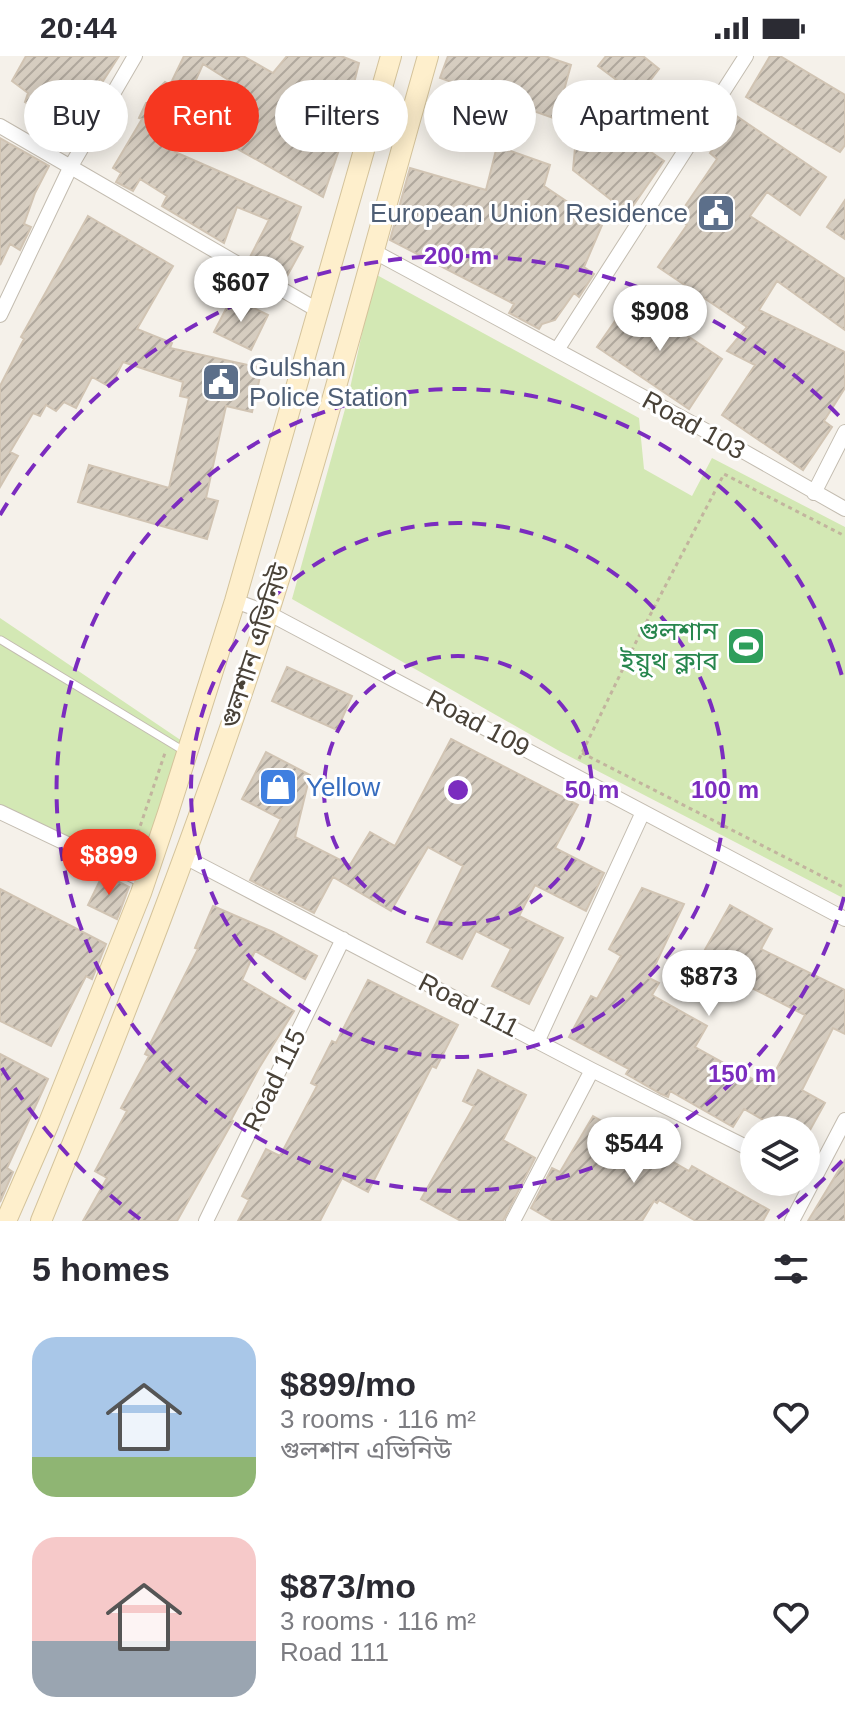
<!DOCTYPE html>
<meta charset="utf-8">
<style>
body{margin:0;font-family:Helvetica,"Noto Sans Bengali",sans-serif;background:#f7f7f7;color:#2b2b33;height:100vh;display:flex;flex-direction:column;font-size:30px;white-space:nowrap}
*{box-sizing:border-box;margin:0}
p{font-size:26px;color:#7c7c81}
.icon{flex:none;width:44px;height:44px;fill:none;stroke:currentColor;stroke-width:2;stroke-linecap:round;stroke-linejoin:round}
.map{position:relative;height:1165px;overflow:hidden}
.side{display:flex;flex-direction:column;background:#fff;flex:1}
.side>*{flex:none}
.banner{position:absolute;left:24px;top:24px;width:798px;height:72px;display:flex;gap:16px}
.controls{position:absolute;left:740px;top:1060px;display:grid;gap:16px}
.controls a{display:grid;place-items:center;width:80px;height:80px;border-radius:50%;background:#fff;box-shadow:0 4px 20px #0003;font-size:40px}
.price{position:absolute;translate:-50% -68px;padding:0 18px;border-radius:28px;background:#fff;color:#222;font-size:26px;line-height:52px;filter:drop-shadow(0 2px 4px #0008)}
.price::after{content:'';position:absolute;left:50%;top:48px;width:24px;height:18px;margin-left:-12px;background:inherit;clip-path:polygon(0 0,100% 0,50% 100%)}
.price.on{background:#f63720;color:#fff}
ul{padding:0;list-style:none}
li{display:flex;align-items:center;gap:24px;height:200px;padding:0 32px}
li span{display:grid;place-items:center;flex:none;width:224px;height:160px;border-radius:24px;color:#555}
li>.icon{margin-inline-start:auto}
span .icon{width:96px;height:96px;fill:#fffc;stroke-width:1}
li b{font-size:34px}
h2{display:flex;justify-content:space-between;align-items:center;height:96px;padding:0 32px;font-size:34px}
.chip{padding:0 28px;border-radius:36px;background:#fff;box-shadow:0 4px 20px #0003;font-size:28px;line-height:72px}
.chip.on{background:#f63720;color:#fff}
.status{display:flex;justify-content:space-between;align-items:center;height:56px;padding:0 40px;background:#fff;direction:ltr}
.status svg{height:22px;fill:currentColor}
.map>svg:first-child{display:block}
.park{fill:#d3e8b4}
.building{fill:url(#building-hatch);stroke:#d1c4b3;stroke-width:2}
.lines{fill:none;stroke-linecap:round;stroke-linejoin:round}
.service-casing{stroke:#c3bcb0;stroke-width:9}
.minor-casing{stroke:#c3bcb0;stroke-width:16}
.secondary-casing{stroke:#d4c39b;stroke-width:22}
.path{stroke:#c2b49e;stroke-width:3;stroke-dasharray:4 4;stroke-linecap:butt}
.service{stroke:#fff;stroke-width:7}
.minor{stroke:#fff;stroke-width:14}
.secondary{stroke:#feefcc;stroke-width:20}
.ring{fill:none;stroke:#7b2cbf;stroke-width:4;stroke-dasharray:14 10}
.labels{text-anchor:middle;stroke-width:6;stroke-linejoin:round;paint-order:stroke}
.service-label{font-size:26px;fill:#4e5e75;stroke:#fff;text-anchor:end}
.street-label{font-size:26px;fill:#494238;stroke:#fff}
.leisure-label{font-size:26px;fill:#27864d;stroke:#fff;text-anchor:end}
.shop-label{font-size:26px;fill:#366cbe;stroke:#fff;text-anchor:start}
.centre{fill:#7b2cbf;stroke:#fff;stroke-width:4}
.ring-label{font-size:24px;text-anchor:middle;font-weight:bold;fill:#7b2cbf;stroke:#fff;stroke-width:6;stroke-linejoin:round;paint-order:stroke}
</style>
<div class="status"><b>20:44</b><svg viewBox="0 0 49 12"><path d="M0 12V9h3v3zM5 12V6h3v6zM10 12V3h3v9zM15 12V0h3v12zM26 1h20v11H26zM47 4h2v5h-2z"/></svg></div>
<div class="map">
<svg width="845" height="1165" viewBox="0 0 845 1165">
<defs>
<pattern id="building-hatch" width="6" height="6" patternUnits="userSpaceOnUse" patternTransform="scale(2)"><rect width="6" height="6" fill="#d6cdc0"/><path d="M-1 1l2-2M0 6l6-6M5 7l2-2" fill="none" stroke="#b0a89d"/></pattern>
</defs>
<rect width="100%" height="100%" fill="#f5f1ea"/>
<path class="park" d="M375,218l264,144 5,51 48,27 20,-38 133,69v372l-284,-147 -269,-153 55,-197z
M0,562l182,123 -44,133 -138,-65z"/>
<path class="building" d="M26,0h93l-16,25 -3,-2 -29,50 -46,-27 3,-9 -16,-12z
M184,0h59l30,17 14,-17h54l18,7 -11,44 -16,-8 -16,34 26,8 -19,56 -112,-63 27,-48 -35,-22 -9,20 17,50 -20,-11 -16,22 3,1 -3,6 126,55 -12,33 14,7 -17,31 -37,-19 20,-39 -32,-13 -13,36 -62,-37 5,-10 -27,-17 -7,12 -17,-9 5,-9 -8,-5 29,-49 -3,-1 7,-15 16,-4 -4,-10 7,-7 5,3z
M448,0h97l26,9 -15,54 -116,-41z
M606,0h37l16,13 -21,27 -40,-30z
M770,0h10l65,39v50l-5,7 -94,-55z
M573,43l91,62 -36,52 -55,-43 4,-44 -20,-7z
M735,59l91,62 -26,38 -33,-23 -17,24 95,63v51l-68,-49 -18,29 86,42v36l-21,33 8,6 -29,43 -81,-55 33,-50 -28,-14 20,-24 -89,-60 29,-42 -10,-7 40,-59 -7,-6z
M0,82l49,28 -14,27 -11,31 7,3 -11,23 -10,-6 -10,21z
M497,90l53,19 -6,21 58,39 -18,42 10,7 -15,23 -5,-4 -19,27 -13,4 -3,5 -30,-16 5,-9 -124,-64 20,-72 76,22z
M845,144v39l-18,-12z
M88,160l85,50 -36,63 35,14 -2,5 92,20 -10,44 -26,-6 -20,92 12,3 -11,38 -129,-37 11,-37 80,23 20,-90 -9,-2 3,-14 -60,-20 -13,25 -18,-10 -16,31 -12,-6 -8,9 -10,-6 -6,11 -7,-3 -23,39 8,4 -18,31v-101l24,-47 -3,-2z
M232,241l36,18 -17,35 -37,-18z
M631,242l91,61 -33,50 -92,-62z
M287,611l65,29 -15,34 -65,-29z
M451,683l127,66 -23,43 49,25 -18,38 -51,-26 -16,31 44,22 -34,66 -37,-18 19,-37 -35,-18 -14,28 -35,-17 36,-76 -35,-19 -37,64 -58,-34 -19,36 -64,-33 31,-61 -39,-20 24,-47 44,23 -15,62 55,28 20,-33 25,14z
M103,818l26,13 -12,32 -29,-14z
M642,832l42,16 -35,74 10,5 -7,12 55,31 -12,21 72,40 38,-72 -63,-32 -11,18 -42,-23 41,-73 42,24 -11,20 84,41v44l-12,-6 -31,62 23,13 -15,27h-29l-37,-21 -11,18 -63,-36 -2,6 -7,-3 -35,-20 3,-5 -60,-32 22,-41 6,3 24,-43 -12,-7z
M0,833l106,55 -14,35 -6,-3 -35,70 -51,-25z
M213,850l60,26 44,24 -12,23 -50,-28 -13,29 52,31 -35,57 -28,52 2,1 -56,100h-94l24,-43 -12,-7 32,-60 -6,-3 28,-52 -4,-2 53,-105 -3,-1z
M368,924l90,45 -22,43 -4,-2 -64,126 -26,-14 -22,43h-82l11,-21 -7,-4 24,-47 14,7 37,-70 -6,-3 21,-42 4,2z
M0,998l48,25 -41,89 6,4 -13,30z
M478,1014l48,25 -23,45 32,18 -32,63h-42l-40,-22 53,-93 -11,-5z
M593,1060l96,55 3,-5 77,44 -6,11h-67l-37,-21 -2,3 -3,-2 -12,20h-89l-22,-13 21,-40 8,4z
M845,1104v61h-37z"/>
<g class="lines">
<defs>
<path id="service" d="M1,584l183,111"/>
<path id="minor" d="M0,70l319,185
M373,195l361,195 111,63
M0,259l71,-149 64,-110
M557,294l189,-294
M814,437l31,-61
M235,545l33,12 577,306
M0,756l145,69
M185,801l407,213 162,81
M538,984l105,-228
M206,1165l137,-282
M513,1165l79,-151
M792,1165l53,-101"/>
<path id="secondary" d="M6,1165l42,-96 93,-232 27,-80 67,-212 156,-545
M41,1165c82,-200 161,-401 227,-607 59,-184 107,-372 160,-558"/>
</defs>
<use href="#service" class="service-casing"/>
<use href="#minor" class="minor-casing"/>
<use href="#secondary" class="secondary-casing"/>
<path class="path" d="M582,697l263,135
M579,703l58,-119 87,-166 121,62
M130,800l35,-103"/>
<use href="#service" class="service"/>
<use href="#minor" class="minor"/>
<use href="#secondary" class="secondary"/>
</g>
<g class="ring">
<circle cx="458" cy="734" r="134"/>
<circle cx="458" cy="734" r="267"/>
<path d="M844 841A401 401 0 1 1 844 627"/>
<path d="M842 1105A534 534 0 0 1 776 1163M140 1163A534 534 0 0 1 0 1009M0 459A534 534 0 0 1 842 363"/>
</g>
<defs>
<symbol id="civic-square" viewBox="-11 -11 22 22"><rect x="-9" y="-9" width="18" height="18" rx="4" fill="#5c6f8a" stroke="#fff"/><path d="M-.6-6.5H3V-4.5H.6V-3L4-1V1h2V6H-6V1h2V-1L-.6-3ZM-1.2 2.5V6h2.4V2.5Z" fill="#fff"/></symbol>
<symbol id="stadium-square" viewBox="-11 -11 22 22"><rect x="-9" y="-9" width="18" height="18" rx="4" fill="#2e9e5b" stroke="#fff"/><path d="M0-5a6.5 5 0 1 0 0 10a6.5 5 0 1 0 0-10ZM-3.5-1.8h7v3.6h-7Z" fill="#fff"/></symbol>
<symbol id="shop-square" viewBox="-11 -11 22 22"><rect x="-9" y="-9" width="18" height="18" rx="4" fill="#3f7fe0" stroke="#fff"/><path d="M-5-2.5h2.3a2.7 3.5 0 0 1 5.4 0H5L5.5 6h-11ZM-1.5-2.5h3a1.5 2.3 0 0 0-3 0Z" fill="#fff"/></symbol>
</defs>
<g fill-rule="evenodd">
<use href="#civic-square" x="694" y="135" width="44" height="44"/>
<use href="#civic-square" x="199" y="304" width="44" height="44"/>
<use href="#stadium-square" x="724" y="568" width="44" height="44"/>
<use href="#shop-square" x="256" y="709" width="44" height="44"/>
</g>
<g class="labels">
<g class="service-label">
<text x="688" y="166">European Union Residence</text>
<text x="249" y="320" text-anchor="start">Gulshan<tspan x="249" dy="30">Police Station</tspan></text>
</g>
<g class="street-label">
<text transform="translate(694 369) rotate(29)" y="9">Road 103</text>
<text transform="translate(255 590) rotate(-72)" y="9">গুলশান এভিনিউ</text>
<text transform="translate(478 667) rotate(28)" y="9">Road 109</text>
<text transform="translate(469 949) rotate(27)" y="9">Road 111</text>
<text transform="translate(274 1024) rotate(-64)" y="9">Road 115</text>
</g>
<g class="leisure-label">
<text x="718" y="584">গুলশান<tspan x="718" dy="30">ইয়ুথ ক্লাব</tspan></text>
</g>
<g class="shop-label">
<text x="306" y="740">Yellow</text>
</g>
</g>
<circle cx="458" cy="734" r="12" class="centre"/>
<g class="ring-label">
<text x="458" y="208">200 m</text>
<text x="592" y="742">50 m</text>
<text x="725" y="742">100 m</text>
<text x="742" y="1026">150 m</text>
</g>
</svg>
<div class="controls">
<a><svg class="icon" aria-label="layers" viewBox="0 0 24 24"><path d="M12 4l9 5-9 5-9-5zM3 14l9 5 9-5"/></svg></a>
</div>
<b class="price" style="left:241px;top:268px">$607</b>
<b class="price" style="left:660px;top:297px">$908</b>
<b class="price on" style="left:109px;top:841px">$899</b>
<b class="price" style="left:709px;top:962px">$873</b>
<b class="price" style="left:634px;top:1129px">$544</b>
<div class="banner">
<a class="chip">Buy</a>
<a class="chip on">Rent</a>
<a class="chip">Filters</a>
<a class="chip">New</a>
<a class="chip">Apartment</a>
</div>
</div>
<section class="side">
<h2>5 homes<svg class="icon" aria-label="filters" viewBox="0 0 24 24"><path d="M4 7h16M4 17h16"/><circle cx="9" cy="7" r="2"/><circle cx="15" cy="17" r="2"/></svg></h2>
<ul>
<li><span style="background:linear-gradient(#a9c7e8 75%,#8fb573 0)"><svg class="icon" aria-label="home" viewBox="0 0 24 24"><path d="M3 11l9-7 9 7M6 9v11h12V9"/></svg></span><div><b>$899/mo</b><p>3 rooms · 116 m²</p><p>গুলশান এভিনিউ</p></div><svg class="icon" aria-label="heart" viewBox="0 0 24 24"><path d="M12 20l-8-8c-3-5 5-10 8-4 3-6 11-1 8 4z"/></svg></li>
<li><span style="background:linear-gradient(#f6c9c9 65%,#9aa5b1 0)"><svg class="icon" aria-label="home" viewBox="0 0 24 24"><path d="M3 11l9-7 9 7M6 9v11h12V9"/></svg></span><div><b>$873/mo</b><p>3 rooms · 116 m²</p><p>Road 111</p></div><svg class="icon" aria-label="heart" viewBox="0 0 24 24"><path d="M12 20l-8-8c-3-5 5-10 8-4 3-6 11-1 8 4z"/></svg></li>
</ul>
</section>
